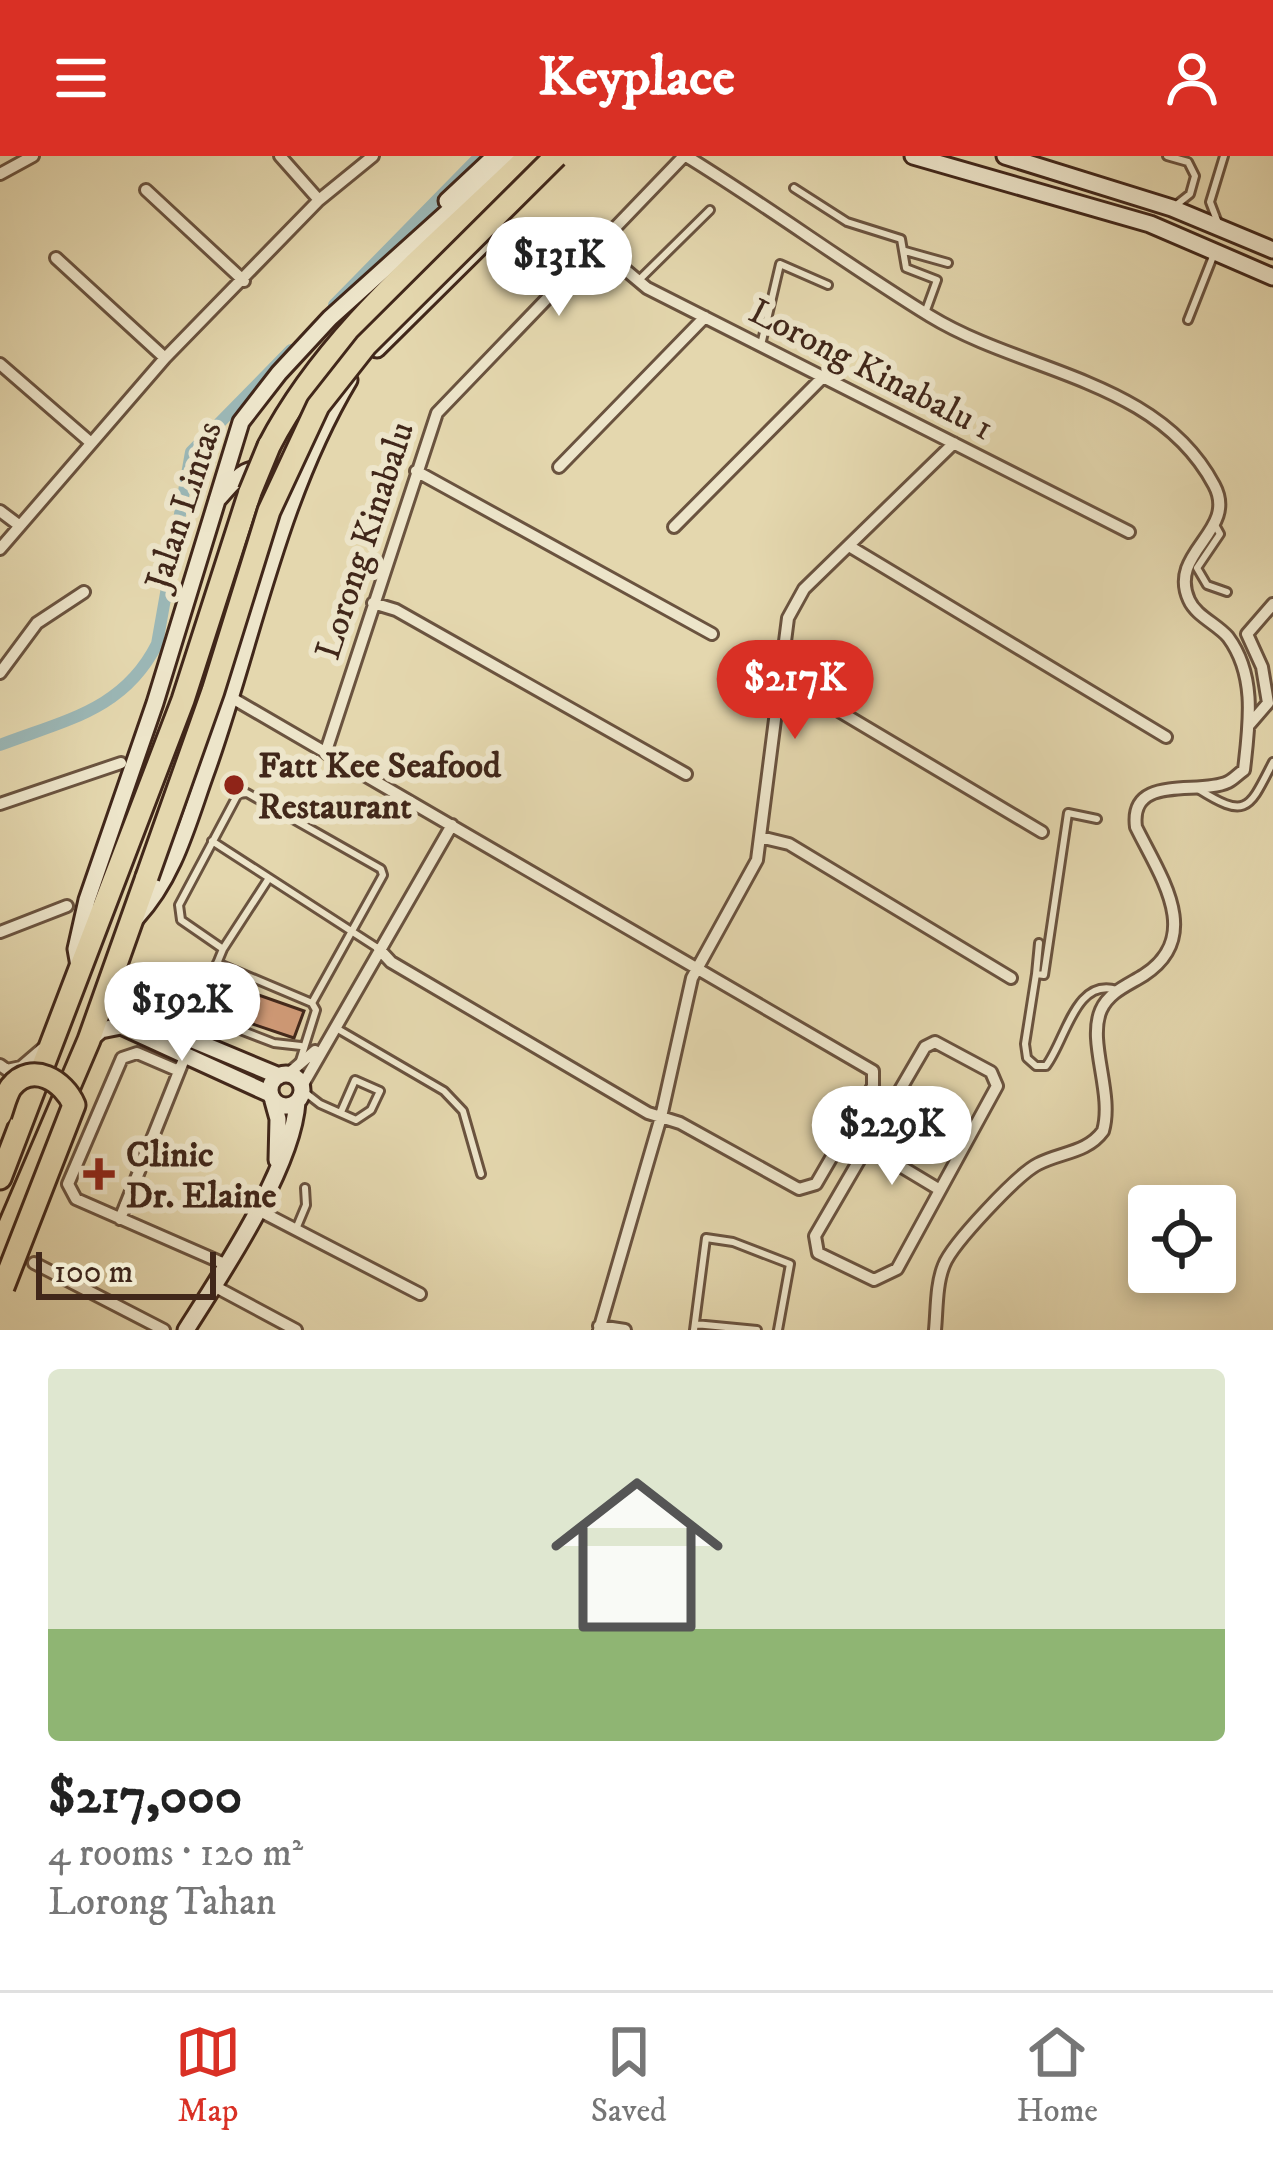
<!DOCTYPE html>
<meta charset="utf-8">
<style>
body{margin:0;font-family:"IM FELL DW Pica",serif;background:#f2f2f2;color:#222;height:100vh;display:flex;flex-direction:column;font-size:45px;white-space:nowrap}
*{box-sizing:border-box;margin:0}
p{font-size:39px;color:#767676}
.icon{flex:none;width:66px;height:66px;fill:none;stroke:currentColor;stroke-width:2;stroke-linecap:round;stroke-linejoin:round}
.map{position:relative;height:1174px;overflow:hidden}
.side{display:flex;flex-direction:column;background:#fff;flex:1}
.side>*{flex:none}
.buttons{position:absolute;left:1128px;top:1029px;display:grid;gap:24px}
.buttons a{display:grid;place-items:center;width:108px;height:108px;border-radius:12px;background:#fff;box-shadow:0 6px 18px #0003;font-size:60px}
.scale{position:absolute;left:36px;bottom:30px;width:180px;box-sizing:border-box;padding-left:12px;border:6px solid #41271a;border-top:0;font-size:33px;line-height:42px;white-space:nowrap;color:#41271a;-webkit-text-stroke:9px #ede5ca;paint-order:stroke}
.price{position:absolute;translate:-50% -102px;padding:0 27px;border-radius:42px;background:#fff;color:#222;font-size:39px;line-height:78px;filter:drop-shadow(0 3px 6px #0008)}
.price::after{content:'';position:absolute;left:50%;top:72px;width:36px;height:27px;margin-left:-18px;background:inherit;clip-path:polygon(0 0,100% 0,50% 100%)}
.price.active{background:#d93025;color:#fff}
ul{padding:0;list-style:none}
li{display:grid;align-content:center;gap:24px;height:636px;padding:0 48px}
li+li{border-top:3px solid #e0e0e0}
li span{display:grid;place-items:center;height:372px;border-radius:12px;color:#555}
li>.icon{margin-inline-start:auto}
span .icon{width:216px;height:216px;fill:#fffc;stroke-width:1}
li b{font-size:51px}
header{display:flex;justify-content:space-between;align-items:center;height:156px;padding:0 48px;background:#d93025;color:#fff;font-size:54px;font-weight:800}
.dock{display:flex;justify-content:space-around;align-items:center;height:168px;border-top:3px solid #e0e0e0;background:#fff;font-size:33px;color:#767676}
.dock a{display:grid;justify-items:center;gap:6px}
.dock .active{color:#d93025}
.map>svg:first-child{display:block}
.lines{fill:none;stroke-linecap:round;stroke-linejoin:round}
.canal{stroke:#9bb7b6;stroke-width:12}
.building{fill:#d29c79;stroke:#41271a;stroke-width:3}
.lane-casing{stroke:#6a533f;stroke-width:12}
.street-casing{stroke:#6a533f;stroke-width:16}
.secondary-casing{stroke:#41271a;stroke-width:21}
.highway-casing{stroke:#41271a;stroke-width:27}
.lane{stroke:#ede5ca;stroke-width:6}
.street{stroke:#ede5ca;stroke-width:10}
.secondary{stroke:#ede5ca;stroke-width:15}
.highway{stroke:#e4d7ae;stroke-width:21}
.highway-bridge-casing{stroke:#41271a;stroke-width:27;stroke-linecap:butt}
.highway-bridge{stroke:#e4d7ae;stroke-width:21}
.poi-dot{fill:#8f2418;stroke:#ede5ca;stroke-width:4.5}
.labels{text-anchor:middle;stroke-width:12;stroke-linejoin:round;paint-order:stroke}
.street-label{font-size:36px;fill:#41271a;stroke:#ede5ca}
.poi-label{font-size:36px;font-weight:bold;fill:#41271a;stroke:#ede5ca;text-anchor:start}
</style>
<header><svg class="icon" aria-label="menu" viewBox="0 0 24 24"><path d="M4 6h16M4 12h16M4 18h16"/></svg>Keyplace<svg class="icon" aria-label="person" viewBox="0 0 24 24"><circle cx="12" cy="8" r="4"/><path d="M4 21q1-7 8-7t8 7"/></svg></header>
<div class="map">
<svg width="1273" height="1174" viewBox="0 0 1273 1174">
<rect width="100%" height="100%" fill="#e4d7ae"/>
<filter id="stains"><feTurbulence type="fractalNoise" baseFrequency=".00167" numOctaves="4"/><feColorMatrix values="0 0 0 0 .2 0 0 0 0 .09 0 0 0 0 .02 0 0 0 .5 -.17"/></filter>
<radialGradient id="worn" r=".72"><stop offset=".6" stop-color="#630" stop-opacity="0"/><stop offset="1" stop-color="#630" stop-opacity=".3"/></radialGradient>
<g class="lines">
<path class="canal" d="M334,149l146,-149
M0,589c65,-25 124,-35 157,-101l34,-192 100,-102"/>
</g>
<path class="building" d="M222,826l82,29 -10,27 -83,-28z"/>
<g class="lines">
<defs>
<path id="lane" d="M1167,0l21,6 7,14 -5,18 -15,12
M794,32l53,34 54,17 5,29 31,12 -12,33
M1218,67l-8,-21 14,-46
M905,95l43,12
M638,125l72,-71
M1188,164l26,-66
M761,189l19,-81 48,21
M1215,369l5,9 -23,34 10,17 20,7
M1198,633c49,31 51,20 75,-27
M1097,663l-29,-6 -24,162 -8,-1 -11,70 2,14 9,8h10c20,-26 29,-89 71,-76
M212,685l167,108
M223,793l-42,-29 -2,-15 59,-111 9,-1 134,76 2,6 -71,128 4,7 -17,54
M217,807l95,40
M1036,818l3,-31
M196,857l78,30 27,3
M336,872l108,63 19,20 18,63
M188,878l35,-85 46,-71
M302,934l18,14 36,16 15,-10 9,-19 -25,-11 -14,32
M296,1073l10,-24 -1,-17
M695,1168l62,6
M694,1174l12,-92 27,4 57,22 -12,66"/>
<path id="street" d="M280,0l39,44
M686,0c83,51 161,109 244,160 93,57 228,63 284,169 25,46 -47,67 -25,115 7,16 28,24 39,37 29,39 21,88 16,133 -6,4 -10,9 -16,12 -29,14 -99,-9 -92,45 24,49 68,109 8,148 -16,10 -35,17 -43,35 -14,32 13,83 2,121 -16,22 -42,21 -65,33 -20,10 -86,80 -94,101 -8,19 -7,45 -9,65
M0,18l33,-18
M146,34l98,91
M597,90l50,42 482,244
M56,102l109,100
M0,208l90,78
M559,311l146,-150
M416,315l296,163
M0,355l20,15
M674,371l149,-150
M849,390l317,191
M0,393l165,-191 154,-158 54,-44
M373,447l23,7 290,164
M0,517l37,-50 47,-31
M779,529l28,7 235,140
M232,542l641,373v15l-57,98 -17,5 -119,-66 -32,-10 -257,-151 -12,-13
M1249,569l19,-22 -6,-36 -15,-33 26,-30
M326,595l111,-338 247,-257
M0,648l121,-41
M760,681l29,7 222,134
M0,776l67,-26
M935,886l56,30 6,14 -100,183 -23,11 -56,-27 -3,-17 110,-189z
M0,909l7,5 14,-3 21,-18
M179,915l-42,-18 -15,5 -54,126 8,15 151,66
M288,918l27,-23
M302,930l150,-261
M847,978l93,56
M256,1053l164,85
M120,1063l66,-165
M34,1107l130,67
M214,1130l82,44
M599,1170l26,4
M599,1174l62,-213 31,-139 65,-118 31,-242 16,-29 150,-146"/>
<path id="secondary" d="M913,0l237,68 123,53
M1005,0l167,52 101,42
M447,45l48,-45
M377,193l111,-110
M217,344c17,-18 29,-40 56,-26l9,17
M136,762c39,-42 52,-97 71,-149 46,-130 71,-270 142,-389
M79,810l-3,-17 11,-49 68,-197 86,-281 38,-49 51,-55 180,-162
M109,826l12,28 158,66
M89,884l12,-10 20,-4 149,68
M270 934a16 16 0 1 1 32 0a16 16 0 1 1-32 0Z
M273,945l5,18 -1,41
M186,1174c36,-57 107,-163 111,-228"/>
<path id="highway" d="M269,290c60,-116 168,-200 260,-290
M0,1022l183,-478 67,-208
M0,1092l89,-208 58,-163"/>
</defs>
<use href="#lane" class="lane-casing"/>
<use href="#street" class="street-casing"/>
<use href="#secondary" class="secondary-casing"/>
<use href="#highway" class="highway-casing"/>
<use href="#lane" class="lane"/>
<use href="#street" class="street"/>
<use href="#secondary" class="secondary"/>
<use href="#highway" class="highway"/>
<defs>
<path id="highway-bridge" d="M250,336l19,-46
M147,721l66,-186 56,-180 49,-105 48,-61 190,-189
M0,959c3,-8 6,-21 11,-28 21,-26 53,-6 63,18l-71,182"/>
</defs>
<use href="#highway-bridge" class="highway-bridge-casing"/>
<use href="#highway-bridge" class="highway-bridge"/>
</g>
<g class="poi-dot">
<circle cx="234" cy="629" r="12"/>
<path d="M93 1000h12v12h12v12h-12v12h-12v-12h-12v-12h12z"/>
</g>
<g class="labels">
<g class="street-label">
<text transform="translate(872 212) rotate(27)" y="13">Lorong Kinabalu 1</text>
<text transform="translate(182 349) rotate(-72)" y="13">Jalan Lintas</text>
<text transform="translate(363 384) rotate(-72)" y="13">Lorong Kinabalu</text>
</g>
<g class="poi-label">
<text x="258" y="621">Fatt Kee Seafood<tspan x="258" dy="41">Restaurant</tspan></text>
<text x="126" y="1010">Clinic<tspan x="126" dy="41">Dr. Elaine</tspan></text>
</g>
</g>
<rect width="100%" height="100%" filter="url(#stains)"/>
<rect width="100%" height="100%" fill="url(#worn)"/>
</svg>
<div class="buttons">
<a><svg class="icon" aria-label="locate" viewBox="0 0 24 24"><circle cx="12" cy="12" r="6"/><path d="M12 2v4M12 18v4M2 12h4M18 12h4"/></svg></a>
</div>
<div class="scale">100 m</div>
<b class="price" style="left:559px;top:163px">$131K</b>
<b class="price active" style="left:795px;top:586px">$217K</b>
<b class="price" style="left:182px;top:908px">$192K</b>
<b class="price" style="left:892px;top:1032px">$229K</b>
</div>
<section class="side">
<ul>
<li><span style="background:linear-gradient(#dfe7d0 70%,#8fb573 0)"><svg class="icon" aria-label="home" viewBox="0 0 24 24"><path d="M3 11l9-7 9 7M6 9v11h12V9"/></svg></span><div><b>$217,000</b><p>4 rooms · 120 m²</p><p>Lorong Tahan</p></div></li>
</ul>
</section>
<nav class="dock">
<a class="active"><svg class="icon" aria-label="map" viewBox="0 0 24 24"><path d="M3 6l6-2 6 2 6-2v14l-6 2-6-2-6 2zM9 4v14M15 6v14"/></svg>Map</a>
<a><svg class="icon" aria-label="saved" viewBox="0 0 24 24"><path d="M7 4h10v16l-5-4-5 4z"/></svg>Saved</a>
<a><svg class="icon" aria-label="home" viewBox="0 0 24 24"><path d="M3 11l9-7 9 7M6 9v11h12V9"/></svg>Home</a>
</nav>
